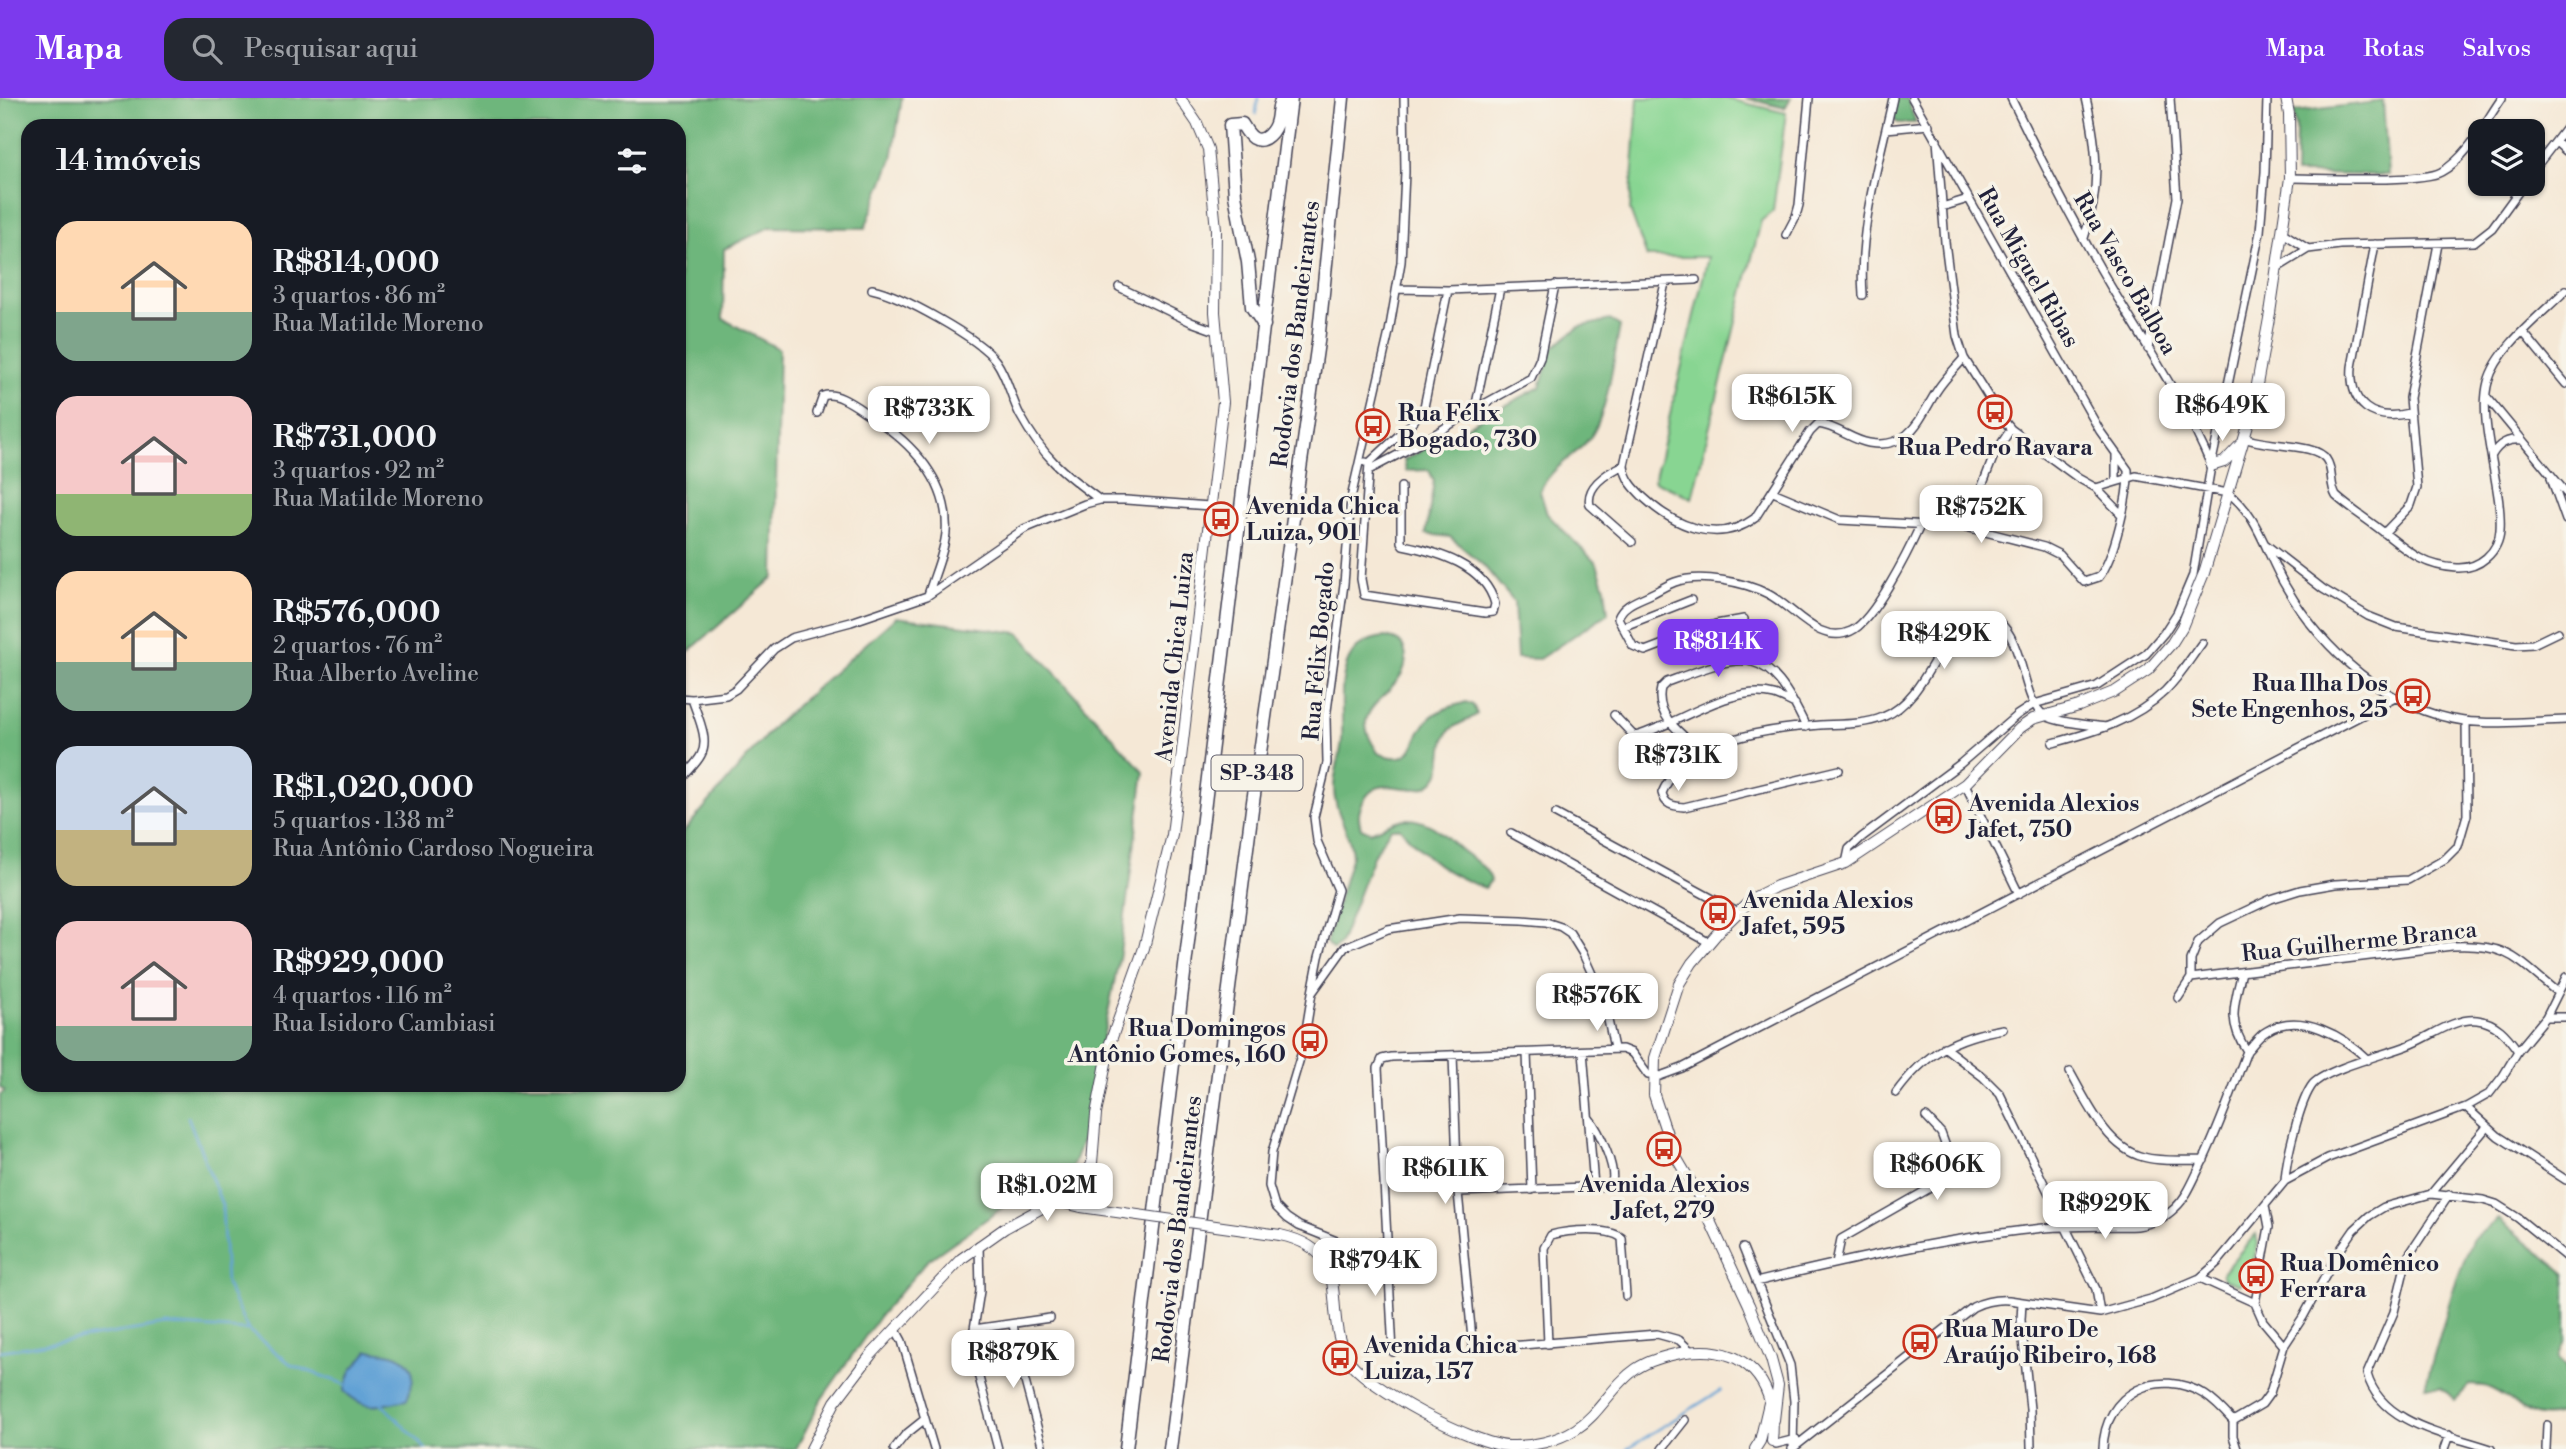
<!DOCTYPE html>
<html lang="pt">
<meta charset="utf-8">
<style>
body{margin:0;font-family:"Libre Bodoni",serif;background:#242831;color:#f1f3f6;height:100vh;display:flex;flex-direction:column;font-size:26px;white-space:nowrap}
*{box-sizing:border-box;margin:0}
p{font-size:23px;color:#9ea1a6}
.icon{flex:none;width:38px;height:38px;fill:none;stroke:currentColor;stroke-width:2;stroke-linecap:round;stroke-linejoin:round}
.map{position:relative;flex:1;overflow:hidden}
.sheet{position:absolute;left:21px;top:21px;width:665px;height:973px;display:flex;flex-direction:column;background:#171b24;border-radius:21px;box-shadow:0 2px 5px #0004}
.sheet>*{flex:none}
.buttons{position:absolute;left:2468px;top:21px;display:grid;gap:14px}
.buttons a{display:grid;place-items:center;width:77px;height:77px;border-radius:14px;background:#171b24;box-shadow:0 2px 5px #0004;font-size:35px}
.price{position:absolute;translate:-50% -60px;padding:0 16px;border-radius:14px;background:#fff;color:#222;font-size:23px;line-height:46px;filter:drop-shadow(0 2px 4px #0008)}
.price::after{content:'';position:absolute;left:50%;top:42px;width:21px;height:16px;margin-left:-10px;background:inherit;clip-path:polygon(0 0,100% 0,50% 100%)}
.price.current{background:#7c3aed;color:#fff}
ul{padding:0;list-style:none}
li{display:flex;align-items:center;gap:21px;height:175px;padding:0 35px}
li span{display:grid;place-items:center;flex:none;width:196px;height:140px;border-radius:21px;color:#555}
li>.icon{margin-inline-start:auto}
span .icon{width:84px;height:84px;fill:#fffc;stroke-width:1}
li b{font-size:30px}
h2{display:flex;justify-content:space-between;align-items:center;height:84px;padding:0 35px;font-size:30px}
header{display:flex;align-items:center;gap:42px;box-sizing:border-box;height:98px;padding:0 35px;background:#7c3aed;color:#fff}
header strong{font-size:33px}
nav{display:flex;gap:38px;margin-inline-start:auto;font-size:24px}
.search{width:490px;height:63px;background:#242831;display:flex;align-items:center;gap:18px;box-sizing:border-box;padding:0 24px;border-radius:21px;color:#9ea1a6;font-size:26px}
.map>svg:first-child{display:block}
.green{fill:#88d592;stroke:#557c66;stroke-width:2}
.forest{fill:#6eb67c;stroke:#486c5c;stroke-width:2}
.water{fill:#62a2d5;stroke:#426288;stroke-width:2}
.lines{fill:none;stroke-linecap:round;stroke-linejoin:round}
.stream{stroke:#62a2d5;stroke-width:2.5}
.street-casing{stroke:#424052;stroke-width:10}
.secondary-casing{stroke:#424052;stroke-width:12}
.highway-casing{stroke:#424052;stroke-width:15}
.street{stroke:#fff;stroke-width:7}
.secondary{stroke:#fff;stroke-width:10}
.highway{stroke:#fff;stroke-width:12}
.secondary-bridge-casing{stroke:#424052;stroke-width:12;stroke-linecap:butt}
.secondary-bridge{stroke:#fff;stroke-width:10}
.labels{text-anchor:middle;stroke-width:7;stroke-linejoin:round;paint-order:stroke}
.shield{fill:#f7f3e8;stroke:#62616f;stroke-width:2}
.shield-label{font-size:21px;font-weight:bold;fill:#22223b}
.street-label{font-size:23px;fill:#22223b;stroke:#f7f3e8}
.poi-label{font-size:23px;font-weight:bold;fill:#22223b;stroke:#f7f3e8;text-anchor:start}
</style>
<header>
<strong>Mapa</strong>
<div class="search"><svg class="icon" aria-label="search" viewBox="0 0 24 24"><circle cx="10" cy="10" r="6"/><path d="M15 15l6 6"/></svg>Pesquisar aqui</div>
<nav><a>Mapa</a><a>Rotas</a><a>Salvos</a></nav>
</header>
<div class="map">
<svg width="2566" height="1351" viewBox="0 0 2566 1351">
<rect width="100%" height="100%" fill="#f7f3e8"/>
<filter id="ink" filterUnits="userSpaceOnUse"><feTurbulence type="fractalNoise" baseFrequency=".0143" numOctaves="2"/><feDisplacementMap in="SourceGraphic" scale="14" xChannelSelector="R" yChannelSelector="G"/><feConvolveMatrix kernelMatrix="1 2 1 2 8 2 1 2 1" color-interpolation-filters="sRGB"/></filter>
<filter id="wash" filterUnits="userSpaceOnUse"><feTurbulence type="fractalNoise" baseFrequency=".00686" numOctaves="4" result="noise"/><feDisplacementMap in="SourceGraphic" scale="28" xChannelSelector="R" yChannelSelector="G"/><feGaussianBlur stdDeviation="1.57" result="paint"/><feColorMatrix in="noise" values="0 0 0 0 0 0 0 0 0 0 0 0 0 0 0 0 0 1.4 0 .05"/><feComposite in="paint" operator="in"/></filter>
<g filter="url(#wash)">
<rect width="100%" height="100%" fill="#f5e8d6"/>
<path class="green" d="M1638,0h86l62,15 -13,98 -12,10 -69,277 -38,-17 54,-224h-61l-17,-47z
M2256,1136l2,10 -9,34 -10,7 -15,-6 -2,-6z"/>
<path class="forest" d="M0,0h902l-10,61 -27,69 -95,-1 -46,22 -1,70 56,30 -5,228 -95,83v-534h-651v959h651v-248l96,-112 121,-108 123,16 125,139 -24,181 -37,185 -14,37 -19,17 -45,14 -78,55 -46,53 -60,86 -25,49h-796v-354l5,-4 -5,-4z
M1745,0h46l-6,10z
M1895,0h12l9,25h-18l-7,-8z
M2383,3l5,74 -93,-1 1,-47 -2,-15z
M1610,222l10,6c-6,30 -13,93 -32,114 -15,18 -39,29 -48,51l7,23 50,50 8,24 3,25 -69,46 -22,-1 -3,-56 -30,-36 -34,-29 -24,-3 8,-53 -5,-11 -23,1 -2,-11 136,-73 12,-39 27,-21z
M1385,539c10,2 18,4 20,15 7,31 -37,47 -39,70 -1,11 7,22 12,31 41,16 31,-15 52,-35 9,-9 25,-12 36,-16l7,3 4,9c-8,7 -20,9 -27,16 -12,13 -3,37 -16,51 -22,22 -54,-13 -71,21 -5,10 -5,16 -2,26l9,4c11,-4 24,-12 36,-13 24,0 38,16 55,31 12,10 25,15 30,30l-6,8c-39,-14 -58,-29 -85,-60h-9l-17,26 -34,90 -7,6 -7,-7 26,-88c-1,-24 -19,-43 -18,-68 0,-14 7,-32 8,-48 2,-37 -12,-97 43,-102z
M2498,1121l68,55v64l-8,21 8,8v44c-35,18 -49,-13 -79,-24 -5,-2 -12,-1 -17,-2l-15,15 -14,-13h-16l28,-97 19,-50z"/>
<path class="water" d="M368,1253c18,1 43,2 45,26 0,7 -4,16 -6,23 -29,5 -40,13 -63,-9l7,-20z"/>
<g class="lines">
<path class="stream" d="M1256,16l2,-16
M188,1019l34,88 4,79 22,46 44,35 55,20
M0,1253l166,-26 80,5
M380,1304l46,47
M1627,1351l94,-59"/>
</g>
</g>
<g filter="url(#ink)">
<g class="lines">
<defs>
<path id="street" d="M2011,0c31,64 64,128 100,189 35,58 74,116 100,178
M1886,31l43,-4
M1937,42l8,102 12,94 7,22 37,59 10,12 67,49 18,10 40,-12 92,17c30,21 39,63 58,94 36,63 104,124 178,134 33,4 69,0 102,-1
M2556,44l10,9
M2532,74l34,-44
M2290,80c28,0 132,5 151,-6 27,-15 44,-50 61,-74
M1942,109l26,-8
M2283,135l25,16
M1786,137l10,-19 3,-11 10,-107
M2084,140c17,-49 14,-89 2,-140
M2375,146l-23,123c-3,38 21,55 57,46
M2277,170l31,-19 32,-4 134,-3 18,-14 32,-44
M1665,185l-41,182c1,14 10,23 19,32 30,28 74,49 112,21l55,-86 8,-8c19,2 33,16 51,19 40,7 50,-23 67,-51 8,-13 19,-23 28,-34
M1119,189l72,35 25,9
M872,191c29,6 107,49 124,72 12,17 15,37 24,54 23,42 43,58 80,85
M1397,191l51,1 248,-10
M1863,197c-5,-66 16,-133 30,-197
M2523,234l43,52
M2148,251l29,-151 -7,-100
M2486,298l80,97
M1475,311l56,-31 9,-20 15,-73
M817,315l6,-17c15,-5 35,12 48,20 39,26 79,65 75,117 -2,21 -12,42 -18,62
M2245,340c19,9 71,5 81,21 8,11 3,25 10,37 12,11 26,20 38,29 29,21 44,41 83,43 22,1 42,-16 43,-38 3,-42 -23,-108 -12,-148 9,-34 53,-67 78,-92
M2116,356v27
M2492,357c7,-12 16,-16 30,-15
M1365,364l4,1 44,-41 11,-15 24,-117
M1369,365l-8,116 3,16 121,18 8,-1 2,-8c-10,-39 -58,-52 -92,-59l-2,-3v-55
M1624,367c-15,7 -39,20 -34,40l42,37
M1369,372l55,-29 51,-32 25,-121
M2551,380l15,42
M2096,390l26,27
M1773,394l67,28 126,7 78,20 16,8 24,27 15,-5c15,-18 30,-82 29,-107l-28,-39 -188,-333
M1966,429l29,-74 16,-24
M2384,435l27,-28 6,-18 -8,-89 29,-154
M2265,446l58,45 45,27 28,11 120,18 17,-1 25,-12
M1744,521l-28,5 -71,27 -12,-5 -15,-28c5,-14 21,-18 33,-24 8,-4 16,-9 24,-12 25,-9 70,0 93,12 26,13 51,52 83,37 23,-10 58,-81 69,-105
M1622,529l69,-27
M679,600l13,1
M1614,617l20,21c9,-1 17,-6 26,-9 32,-13 78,-42 114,-32 7,2 14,6 21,9
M2053,645c41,-11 81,-22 112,-52 15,-15 25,-32 37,-48
M1701,653c-18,-16 -47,-35 -40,-63l6,-6c79,-29 99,-40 139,45
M1839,672l-155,37c-12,-1 -19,-2 -22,-14 23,-54 105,-64 158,-68 21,-1 44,0 63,-8 31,-12 47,-51 64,-77 5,-6 9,-16 16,-21 6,-3 14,-5 20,-4 44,7 35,84 61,100 13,8 47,10 62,12
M679,685c6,-10 17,-18 22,-28 9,-15 -4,-40 -9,-56l34,-4 10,-6 38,-40 17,-11 60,-16 76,-26 97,-67 61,-25 15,-4h26l84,6
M1965,686l54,110
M1556,716l181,98
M1511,735l199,110
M1846,765l3,-14 13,-12 98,-73 57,-49 17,-11 63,-18 49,-32 18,-21 13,-20 16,-38 18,-109 49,-234 5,-60 2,-74
M2191,880v-18l7,-18 22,-19 51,-24 29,-9 35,-6 73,-4 37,-21 13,-13 9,-31 -1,-94
M2191,880l261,-32c57,-3 64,13 106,47
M1312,895l7,-36 19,-67 -21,-49 -3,-24 13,-54 -1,-45 18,-134 7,-86 38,-166 12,-70 4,-90 -1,-74
M2178,900l13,-20
M2546,919h20
M1944,949l39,30 17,17 96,195 4,24
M1583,953l11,135
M2247,953c6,-6 12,-16 20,-20 33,-21 78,6 101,29
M1527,955l5,137
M1453,957l5,137 15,157 184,-15 22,6 13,12
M2070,974c17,30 37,76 73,85 19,5 41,3 61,3
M1896,995c29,-40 59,-56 107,-64
M2466,1009l32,29 68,44
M2285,1083c1,-22 15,-81 28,-97 14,-15 73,-30 94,-38 23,-8 45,-28 70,-26 19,2 30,15 41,31
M1458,1094l152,-6c10,-12 -11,-56 -21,-68
M2431,1096l55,-66
M2449,1097l-42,63 -13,54 -27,62c14,51 81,60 124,75
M2265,1108l4,21 -14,76 8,18 21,25
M1386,1144l-42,2 -45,-18 -12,-8 -12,-12 -6,-20 3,-34 31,-104 9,-55 33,-46 43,-18 72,-11 62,2 24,2 15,5 9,6 13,21 14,31 9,26 8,37
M979,1147l1,46 -6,38 -1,26 25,94
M1743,1150l47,117 4,36 -1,47
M1836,1165l5,-24 98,-56 8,-15 -2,-24 -4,-11 -15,-16
M2200,1180l55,25
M1756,1184c91,-22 185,-43 279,-53 33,-4 68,-2 102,-3 14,-2 27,-7 38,-18 12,-11 18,-27 25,-41 19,-38 32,-77 47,-116 -20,-29 -13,-47 -5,-79
M2022,1204l-1,18 9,89 1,38
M1013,1226l6,35 24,90
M974,1231l76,-11
M896,1232l6,11 32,108
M1548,1246l-4,-96 7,-13c17,-5 57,-8 71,3l4,58
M1393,1254l-15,-284 4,-9 9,-2 231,-8 10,4 16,22 12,1 22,-8 715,-371
M2233,1323l29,-17 8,-11 14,-47 19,-29 35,-64 16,-23 15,-14 15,-9 47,-13 52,6 13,4 22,14 48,39
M1776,1346l20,-5
M894,1351l11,-14 20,-16
M1662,1351l23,-29
M1792,1351l181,-142c12,-6 22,-8 36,-7l91,13 51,-14 49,-21 17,-15 68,-82 43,-23 138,-51 23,-13 14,-18 15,-25 28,-34 20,-40
M2103,1351c1,-56 55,-83 102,-54 11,7 19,16 28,26v15l4,13
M2444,1351l5,-14
M2546,1351l1,-24"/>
<path id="secondary" d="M2211,368l13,-4 17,-18
M1056,1103l25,6
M1280,1137c79,17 39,77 68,124 18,29 127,86 161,87 23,1 48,-5 67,-17 24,-15 36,-44 60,-60 15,-10 32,-14 50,-17 60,-8 92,30 86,89
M1774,1322l4,-35 -7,-26 -22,-54 -53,-114 -23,-39 -19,-57 1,-37 24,-74 13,-21 29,-34 32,-31 24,-12 69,-23 119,-79 55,-56 13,-9 46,-13 37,-15 32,-21 24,-27 10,-16 22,-54 48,-161 18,-99 20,-135 -1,-64 -3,-16
M811,1351l24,-47 36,-47 90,-96 44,-31 70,-38 10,-9 7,-18 4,-49 14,-71 34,-95 28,-113 51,-433 -8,-90 1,-83 -8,-80 -11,-26 -17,-25
M1755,1351l5,-8 9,-38"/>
<path id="highway" d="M1264,227l-12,-18 -4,-45 -13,-67 -5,-70 12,-1c3,5 6,11 11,14 11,7 22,-8 24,-18 2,-9 0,-14 6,-22
M1126,1351l165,-1351
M1170,1351l82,-640 66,-467 25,-244"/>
</defs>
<use href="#street" class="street-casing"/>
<use href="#secondary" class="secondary-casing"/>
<use href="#highway" class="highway-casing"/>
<use href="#street" class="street"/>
<use href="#secondary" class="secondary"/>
<use href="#highway" class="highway"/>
<defs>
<path id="secondary-bridge" d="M1081,1109l199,28"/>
</defs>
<use href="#secondary-bridge" class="secondary-bridge-casing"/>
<use href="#secondary-bridge" class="secondary-bridge"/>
</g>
</g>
<defs>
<symbol id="bus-ring" viewBox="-11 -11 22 22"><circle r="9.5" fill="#f7f3e8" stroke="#c8321e" stroke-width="1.5"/><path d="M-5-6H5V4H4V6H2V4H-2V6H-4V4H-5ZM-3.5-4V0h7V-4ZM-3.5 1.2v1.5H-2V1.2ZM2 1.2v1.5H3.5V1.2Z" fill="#c8321e"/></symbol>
</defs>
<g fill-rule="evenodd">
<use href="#bus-ring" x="1976" y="295" width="38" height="38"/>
<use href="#bus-ring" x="1354" y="309" width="38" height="38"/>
<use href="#bus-ring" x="1202" y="402" width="38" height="38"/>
<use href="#bus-ring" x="2394" y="579" width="38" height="38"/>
<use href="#bus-ring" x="1925" y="699" width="38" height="38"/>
<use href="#bus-ring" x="1699" y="796" width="38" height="38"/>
<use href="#bus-ring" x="1291" y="924" width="38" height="38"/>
<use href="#bus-ring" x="1645" y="1032" width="38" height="38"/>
<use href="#bus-ring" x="2237" y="1159" width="38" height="38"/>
<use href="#bus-ring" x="1901" y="1225" width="38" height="38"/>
<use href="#bus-ring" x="1321" y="1241" width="38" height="38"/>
</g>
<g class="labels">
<rect class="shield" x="1211.5" y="657.5" width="91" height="35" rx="5"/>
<g class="shield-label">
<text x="1257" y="682">SP-348</text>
</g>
<g class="street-label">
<text transform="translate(2029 169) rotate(60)" y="8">Rua Miguel Ribas</text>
<text transform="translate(2126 175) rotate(60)" y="8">Rua Vasco Balboa</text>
<text transform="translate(1295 236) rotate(-83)" y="8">Rodovia dos Bandeirantes</text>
<text transform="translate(1318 553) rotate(-85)" y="8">Rua Félix Bogado</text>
<text transform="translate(1174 559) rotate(-84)" y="8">Avenida Chica Luiza</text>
<text transform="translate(2359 843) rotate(-6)" y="8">Rua Guilherme Branca</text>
<text transform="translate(1177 1131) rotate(-83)" y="8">Rodovia dos Bandeirantes</text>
</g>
<g class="poi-label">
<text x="1398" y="323">Rua Félix<tspan x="1398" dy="26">Bogado, 730</tspan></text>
<text x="1995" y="357" text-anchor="middle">Rua Pedro Ravara</text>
<text x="1246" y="416">Avenida Chica<tspan x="1246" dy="26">Luiza, 901</tspan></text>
<text x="2388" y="593" text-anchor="end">Rua Ilha Dos<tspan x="2388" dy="26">Sete Engenhos, 25</tspan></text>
<text x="1968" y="713">Avenida Alexios<tspan x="1968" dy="26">Jafet, 750</tspan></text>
<text x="1742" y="810">Avenida Alexios<tspan x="1742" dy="26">Jafet, 595</tspan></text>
<text x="1286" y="938" text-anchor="end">Rua Domingos<tspan x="1286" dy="26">Antônio Gomes, 160</tspan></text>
<text x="1664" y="1094" text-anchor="middle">Avenida Alexios<tspan x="1664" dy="26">Jafet, 279</tspan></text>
<text x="2280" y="1173">Rua Domênico<tspan x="2280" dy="26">Ferrara</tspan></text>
<text x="1944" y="1239">Rua Mauro De<tspan x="1944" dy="26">Araújo Ribeiro, 168</tspan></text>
<text x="1364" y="1255">Avenida Chica<tspan x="1364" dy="26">Luiza, 157</tspan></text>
</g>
</g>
</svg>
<div class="buttons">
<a><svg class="icon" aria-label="layers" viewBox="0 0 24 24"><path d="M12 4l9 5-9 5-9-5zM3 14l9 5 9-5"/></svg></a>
</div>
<b class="price" style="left:1792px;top:336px">R$615K</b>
<b class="price" style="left:2222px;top:345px">R$649K</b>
<b class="price" style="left:929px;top:348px">R$733K</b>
<b class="price" style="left:1981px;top:447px">R$752K</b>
<b class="price" style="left:1944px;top:573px">R$429K</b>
<b class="price current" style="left:1718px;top:581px">R$814K</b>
<b class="price" style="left:1678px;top:695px">R$731K</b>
<b class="price" style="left:1597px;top:935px">R$576K</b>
<b class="price" style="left:1937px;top:1104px">R$606K</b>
<b class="price" style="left:1445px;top:1108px">R$611K</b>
<b class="price" style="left:1047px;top:1125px">R$1.02M</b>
<b class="price" style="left:2105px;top:1143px">R$929K</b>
<b class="price" style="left:1375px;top:1200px">R$794K</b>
<b class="price" style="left:1013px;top:1292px">R$879K</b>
<section class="sheet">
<h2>14 imóveis<svg class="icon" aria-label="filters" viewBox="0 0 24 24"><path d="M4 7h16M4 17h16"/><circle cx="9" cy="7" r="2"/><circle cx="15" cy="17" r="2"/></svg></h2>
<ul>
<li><span style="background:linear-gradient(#ffd9b3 65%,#7fa58c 0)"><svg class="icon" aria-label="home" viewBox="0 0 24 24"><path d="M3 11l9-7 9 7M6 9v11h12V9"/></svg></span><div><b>R$814,000</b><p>3 quartos · 86 m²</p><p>Rua Matilde Moreno</p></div></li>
<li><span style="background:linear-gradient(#f6c9c9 70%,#8fb573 0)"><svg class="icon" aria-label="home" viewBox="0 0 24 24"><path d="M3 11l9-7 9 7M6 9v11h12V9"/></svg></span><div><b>R$731,000</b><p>3 quartos · 92 m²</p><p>Rua Matilde Moreno</p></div></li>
<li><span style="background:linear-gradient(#ffd9b3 65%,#7fa58c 0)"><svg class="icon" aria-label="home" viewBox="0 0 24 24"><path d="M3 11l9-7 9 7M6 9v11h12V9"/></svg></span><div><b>R$576,000</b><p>2 quartos · 76 m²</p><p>Rua Alberto Aveline</p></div></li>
<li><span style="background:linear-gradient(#c9d6e8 60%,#c2b280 0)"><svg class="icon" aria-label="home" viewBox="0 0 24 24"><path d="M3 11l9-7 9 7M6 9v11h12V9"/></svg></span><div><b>R$1,020,000</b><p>5 quartos · 138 m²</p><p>Rua Antônio Cardoso Nogueira</p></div></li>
<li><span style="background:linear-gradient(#f6c9c9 75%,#7fa58c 0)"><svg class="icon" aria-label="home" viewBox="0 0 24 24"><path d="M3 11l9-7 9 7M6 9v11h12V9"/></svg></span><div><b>R$929,000</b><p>4 quartos · 116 m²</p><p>Rua Isidoro Cambiasi</p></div></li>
</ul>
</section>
</div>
